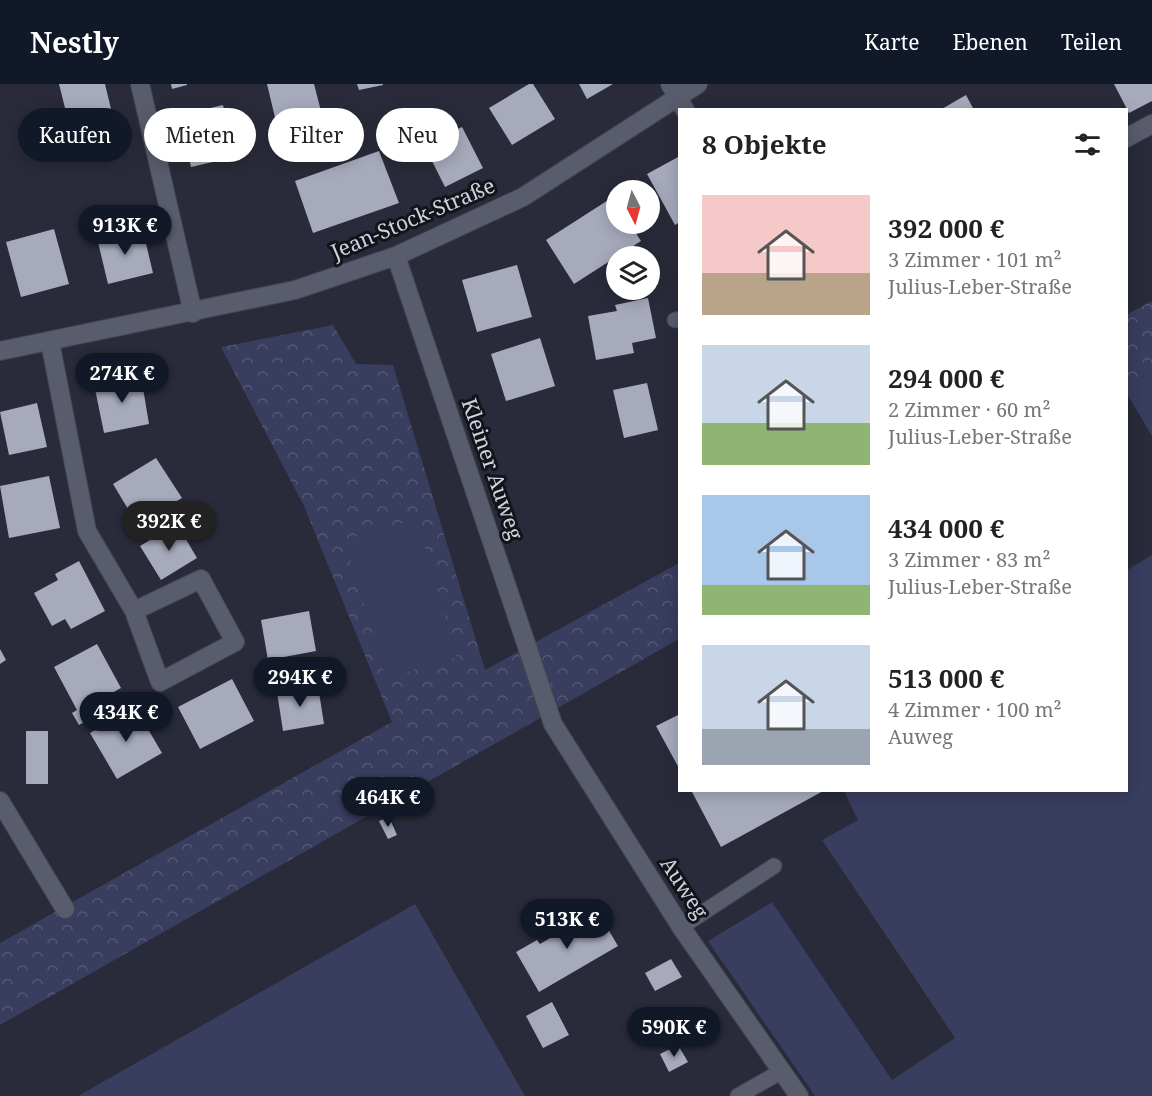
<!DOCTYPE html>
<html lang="de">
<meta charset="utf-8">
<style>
body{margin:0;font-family:"Noto Serif",serif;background:#f6f6f6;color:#222;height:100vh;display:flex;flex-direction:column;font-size:22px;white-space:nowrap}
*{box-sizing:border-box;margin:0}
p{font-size:20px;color:#767676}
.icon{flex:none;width:33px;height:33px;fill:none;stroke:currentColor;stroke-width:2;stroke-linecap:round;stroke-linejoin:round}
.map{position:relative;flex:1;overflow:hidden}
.drawer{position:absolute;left:678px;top:24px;width:450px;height:684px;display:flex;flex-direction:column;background:#fff;border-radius:0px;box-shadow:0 3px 15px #0003}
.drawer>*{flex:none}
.guide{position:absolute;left:18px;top:24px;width:570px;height:54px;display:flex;gap:12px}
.needle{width:39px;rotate:174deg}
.buttons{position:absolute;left:606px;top:96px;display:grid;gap:12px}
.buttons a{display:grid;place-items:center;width:54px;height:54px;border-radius:50%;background:#fff;box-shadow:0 3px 15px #0003;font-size:30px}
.price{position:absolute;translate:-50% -51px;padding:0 14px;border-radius:21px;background:#111827;color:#fff;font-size:20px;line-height:39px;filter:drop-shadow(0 2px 3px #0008)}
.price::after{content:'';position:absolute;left:50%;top:36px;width:18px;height:14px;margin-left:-9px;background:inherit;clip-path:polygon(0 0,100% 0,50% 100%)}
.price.active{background:#222;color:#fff}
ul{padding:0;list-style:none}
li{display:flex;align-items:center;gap:18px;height:150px;padding:0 24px}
li span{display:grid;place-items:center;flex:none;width:168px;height:120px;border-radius:0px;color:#555}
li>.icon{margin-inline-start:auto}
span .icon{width:72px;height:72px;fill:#fffc;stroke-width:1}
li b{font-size:26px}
h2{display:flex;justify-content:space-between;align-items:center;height:72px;padding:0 24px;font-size:26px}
.pill{padding:0 21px;border-radius:27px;background:#fff;box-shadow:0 3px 15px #0003;font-size:21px;line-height:54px}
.pill.active{background:#111827;color:#fff}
header{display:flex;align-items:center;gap:36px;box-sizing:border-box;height:84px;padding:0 30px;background:#111827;color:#fff}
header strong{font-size:28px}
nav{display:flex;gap:33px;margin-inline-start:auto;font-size:21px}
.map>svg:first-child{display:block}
.forest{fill:url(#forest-crowns)}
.garden{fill:#393d5e}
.building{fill:#a7aabc}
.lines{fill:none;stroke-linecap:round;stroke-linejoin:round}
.lane-casing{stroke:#444651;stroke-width:17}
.street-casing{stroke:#444651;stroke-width:20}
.secondary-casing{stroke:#444651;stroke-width:20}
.lane{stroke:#595c6c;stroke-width:15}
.street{stroke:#595c6c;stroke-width:18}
.secondary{stroke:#595c6c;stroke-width:18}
.labels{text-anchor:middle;stroke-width:6;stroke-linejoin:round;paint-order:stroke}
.street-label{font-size:21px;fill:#d1d3dc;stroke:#13141b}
</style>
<header>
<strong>Nestly</strong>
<nav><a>Karte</a><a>Ebenen</a><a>Teilen</a></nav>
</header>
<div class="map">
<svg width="1152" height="1012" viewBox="0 0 1152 1012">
<defs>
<pattern id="forest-crowns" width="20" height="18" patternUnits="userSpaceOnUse" patternTransform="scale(1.5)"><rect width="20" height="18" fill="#393d5e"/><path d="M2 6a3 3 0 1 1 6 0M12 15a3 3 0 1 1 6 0" fill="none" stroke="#555874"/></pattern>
</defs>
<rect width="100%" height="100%" fill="#292b3a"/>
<path class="forest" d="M1152,217v71l-25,14 -1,-71z
M333,241l23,39 37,1 92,305 194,-107v76l-679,386v-82l392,-221 -88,-216 -83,-159z"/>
<path class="garden" d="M1152,288v64l-25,-42 -1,-8z
M416,435l41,138 -71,21 -41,-138z
M1152,471v541h-337l-107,-155 64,-39 120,178 63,-42 -133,-198 36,-20 -14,-29 282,-1 1,-220z
M415,820l110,192h-447z"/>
<path class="building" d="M59,0h46l8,33 -43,11z
M171,0h16v1l-15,4z
M267,0h47l9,35 -45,11z
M357,0h26v1l-24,5z
M529,0h4l22,35 -43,26 -23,-37z
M579,0h34l-26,15z
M1114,0h38v17l-23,12z
M966,11l8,15h-34z
M223,21l12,52 -44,10 -11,-52z
M462,43l21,41 -38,19 -21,-42z
M379,67l20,52 -86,30 -18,-52z
M680,72v66l-5,3 -28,-51z
M613,113l3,5v22h14l11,17 -67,43 -28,-44z
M142,143l11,46 -45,11 -11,-46z
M54,145l15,55 -48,13 -15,-55z
M517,181l15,52 -55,15 -15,-52z
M648,214l8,40 -24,5 2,10 -38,7 -8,-44 29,-5 -2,-6z
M540,254l15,48 -49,15 -15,-47z
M141,292l8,48 -45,9 -10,-49z
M647,299l11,47 -34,8 -11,-48z
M37,319l10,44 -38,8 -9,-43z
M156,374l26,40 -45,26 -24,-40z
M49,392l11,52 -51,10 -9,-52z
M177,440l20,34 -36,22 -21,-34z
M79,477l26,50 -34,18 -6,-10 -13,7 -18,-33 24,-13 -3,-6z
M309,527l7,40 -48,9 -7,-40z
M97,560l24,44 -24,13 6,11 -24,13 -7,-12 5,-3 -23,-43z
M0,565l6,11 -6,4z
M232,595l22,42 -54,28 -22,-42z
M318,602l6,38 -41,7 -6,-39z
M135,623l27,46 -45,26 -27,-46z
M680,630v56l-24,-44z
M26,647h22v53h-22z
M691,706h134l-104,57z
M389,733l8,18 -9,4 -9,-18z
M595,823l23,39 -79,46 -23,-40 21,-12 3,4 37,-22 -2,-4z
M671,875l11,18 -27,14 -10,-18z
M552,918l17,33 -26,13 -17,-32z
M678,961l10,17 -19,10 -9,-18z"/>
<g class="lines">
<defs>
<path id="lane" d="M675,236l5,-1
M681,843l93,-61
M738,1012l44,-25"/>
<path id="street" d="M140,0l53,229
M670,0l15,26
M1126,54l26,-14
M396,172l157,468 128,203 118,169
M50,258l37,189 47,80 26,71 75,-40 -34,-63 -67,32
M0,717l65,108"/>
<path id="secondary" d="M0,267l295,-61 101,-34 127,-59 175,-113"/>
</defs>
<use href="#lane" class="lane-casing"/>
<use href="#street" class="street-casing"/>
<use href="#secondary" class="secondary-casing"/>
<use href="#lane" class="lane"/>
<use href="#street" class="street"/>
<use href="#secondary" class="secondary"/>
</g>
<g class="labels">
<g class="street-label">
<text transform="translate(413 135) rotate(-23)" y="7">Jean-Stock-Straße</text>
<text transform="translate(492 385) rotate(71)" y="7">Kleiner Auweg</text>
<text transform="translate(684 804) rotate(57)" y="7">Auweg</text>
</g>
</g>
</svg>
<div class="buttons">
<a><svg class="needle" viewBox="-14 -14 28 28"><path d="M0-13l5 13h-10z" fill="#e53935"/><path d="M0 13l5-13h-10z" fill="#767676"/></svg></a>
<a><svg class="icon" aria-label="layers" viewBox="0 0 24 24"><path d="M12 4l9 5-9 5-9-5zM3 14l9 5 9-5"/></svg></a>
</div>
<b class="price" style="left:125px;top:172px">913K €</b>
<b class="price" style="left:122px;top:320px">274K €</b>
<b class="price active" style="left:169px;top:468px">392K €</b>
<b class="price" style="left:300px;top:624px">294K €</b>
<b class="price" style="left:126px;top:659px">434K €</b>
<b class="price" style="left:388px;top:744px">464K €</b>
<b class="price" style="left:567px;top:866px">513K €</b>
<b class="price" style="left:674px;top:974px">590K €</b>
<div class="guide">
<a class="pill active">Kaufen</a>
<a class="pill">Mieten</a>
<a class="pill">Filter</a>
<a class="pill">Neu</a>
</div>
<section class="drawer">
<h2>8 Objekte<svg class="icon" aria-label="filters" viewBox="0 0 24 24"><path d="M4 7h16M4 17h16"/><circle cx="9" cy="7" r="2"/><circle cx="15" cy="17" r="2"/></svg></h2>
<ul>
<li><span style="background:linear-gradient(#f6c9c9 65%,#b9a48a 0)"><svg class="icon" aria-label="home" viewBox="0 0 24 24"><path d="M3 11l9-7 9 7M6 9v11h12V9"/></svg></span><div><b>392 000 €</b><p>3 Zimmer · 101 m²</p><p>Julius-Leber-Straße</p></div></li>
<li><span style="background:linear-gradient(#c9d6e8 65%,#8fb573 0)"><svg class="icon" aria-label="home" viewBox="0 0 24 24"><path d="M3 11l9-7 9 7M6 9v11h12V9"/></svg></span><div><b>294 000 €</b><p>2 Zimmer · 60 m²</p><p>Julius-Leber-Straße</p></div></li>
<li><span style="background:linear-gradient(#a9c7e8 75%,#8fb573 0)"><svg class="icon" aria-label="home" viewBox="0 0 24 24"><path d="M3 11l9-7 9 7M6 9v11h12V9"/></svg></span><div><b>434 000 €</b><p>3 Zimmer · 83 m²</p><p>Julius-Leber-Straße</p></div></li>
<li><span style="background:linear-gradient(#c9d6e8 70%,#9aa5b1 0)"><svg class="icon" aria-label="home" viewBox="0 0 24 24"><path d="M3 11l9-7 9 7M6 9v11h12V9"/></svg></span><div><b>513 000 €</b><p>4 Zimmer · 100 m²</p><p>Auweg</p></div></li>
</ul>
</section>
</div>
